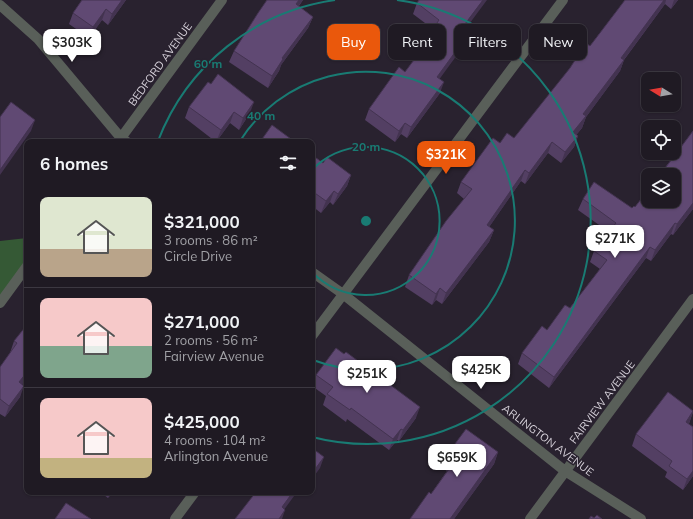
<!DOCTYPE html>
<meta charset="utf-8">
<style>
body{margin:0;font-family:Mulish,sans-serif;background:#2c2730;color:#f1f3f6;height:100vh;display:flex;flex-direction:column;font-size:15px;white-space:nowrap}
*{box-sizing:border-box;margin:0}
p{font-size:13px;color:#a1a1a6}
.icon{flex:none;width:22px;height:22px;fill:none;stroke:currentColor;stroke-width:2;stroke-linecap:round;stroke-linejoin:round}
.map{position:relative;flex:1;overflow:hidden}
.drawer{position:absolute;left:24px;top:139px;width:291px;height:356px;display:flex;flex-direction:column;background:#1f1a23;border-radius:8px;box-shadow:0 1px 3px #0004,0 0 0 1px #3c3841}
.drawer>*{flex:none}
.banner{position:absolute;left:327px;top:24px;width:306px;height:36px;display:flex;gap:8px}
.needle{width:26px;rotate:281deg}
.controls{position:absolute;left:641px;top:72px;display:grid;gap:8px}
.controls a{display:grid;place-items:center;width:40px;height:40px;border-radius:8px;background:#1f1a23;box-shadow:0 1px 3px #0004,0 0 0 1px #3c3841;font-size:20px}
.price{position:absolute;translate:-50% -34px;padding:0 9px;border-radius:8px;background:#fff;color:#222;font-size:13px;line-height:26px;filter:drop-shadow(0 1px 2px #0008)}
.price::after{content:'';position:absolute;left:50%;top:24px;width:12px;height:9px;margin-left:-6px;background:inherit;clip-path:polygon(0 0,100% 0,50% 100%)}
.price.on{background:#ea580c;color:#fff}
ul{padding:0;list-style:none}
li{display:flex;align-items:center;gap:12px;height:100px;padding:0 16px}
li+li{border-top:1px solid #3c3841}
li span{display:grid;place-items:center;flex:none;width:112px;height:80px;border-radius:8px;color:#555}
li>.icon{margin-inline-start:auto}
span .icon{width:48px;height:48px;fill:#fffc;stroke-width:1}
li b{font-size:17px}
h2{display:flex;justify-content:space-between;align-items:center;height:48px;padding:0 16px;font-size:17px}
.chip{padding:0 14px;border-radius:8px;background:#1f1a23;box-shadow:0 1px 3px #0004,0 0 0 1px #3c3841;font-size:14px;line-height:36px}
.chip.on{background:#ea580c;color:#fff}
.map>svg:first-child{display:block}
.forest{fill:#355935}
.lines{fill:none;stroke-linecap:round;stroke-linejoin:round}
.street{stroke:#595f59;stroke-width:10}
.wall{fill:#533f63}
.shaded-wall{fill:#433350}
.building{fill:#604973;stroke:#433350}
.ring{fill:none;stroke:#197b73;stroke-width:2}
.labels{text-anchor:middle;stroke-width:3;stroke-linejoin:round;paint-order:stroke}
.street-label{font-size:11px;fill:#d6d1da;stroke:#29222f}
.centre{fill:#197b73;stroke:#29222f;stroke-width:2}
.ring-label{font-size:12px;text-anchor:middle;font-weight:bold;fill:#197b73;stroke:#29222f;stroke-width:3;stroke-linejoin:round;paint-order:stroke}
</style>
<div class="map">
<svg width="693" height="519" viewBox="0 0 693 519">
<rect width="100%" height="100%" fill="#29222f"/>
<path class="forest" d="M27,238v28l-27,37v-62z"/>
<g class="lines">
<path class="street" d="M0,5l38,34 83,99 6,4
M118,142l104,-142
M312,272l31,22 222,177 76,48
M0,303l27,-37
M312,336l251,-336
M175,519l20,-27
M530,519l163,-220"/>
</g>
<path class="wall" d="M82,0h44l-18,25 -6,-5 -13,18 -20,-14 4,-11z
M267,0h36l-4,6 14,11 -5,11 -27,37 -2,6 -11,17 -39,-26 5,-11z
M625,0h53l-7,9 -6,-5 -41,56 -4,11 -34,46 -4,11 -6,7 2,1 -4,11 -13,16 -13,-10 -23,31 -4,-3 -32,46 5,3 -5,12 -47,62 -6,-4 -4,5 -27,-18 4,-12 55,-76 -7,-6 4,-11 39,-39 14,-5 76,-92z
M417,3l48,27v14l-26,34 1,15 -33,45 -6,-4 -6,8 -30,-22 4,-11 36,-37 17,-23 4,-10 7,-10 -20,-15z
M189,107l61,6 -11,17 -9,-7 -14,19 -31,-24z
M693,131v78l-20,26 -2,-1 -20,27 -5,-3 -97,130 -31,-24 4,-11 48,-45 30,-39 -10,-7 4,-11 15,-19 -31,-22 5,-11 49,9 3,-1z
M312,155l11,8 28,12 -4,11 -14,19 -3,-3 -9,11 -9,-7z
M27,327v51l-5,6 -2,13 -15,20 -5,-3v-47l10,-14 4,-12z
M316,375l100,43 -17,23 -2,-1 -8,10 -42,-31 -1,3 -23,-17 3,-9 -14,-10z
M693,412l-4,12 4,3v49l-10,14 -18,-13 2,-5 -35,-26 4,-12z
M498,452l-4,12 -40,55h-44l21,-25 16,-23 -5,-3 4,-12z
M100,492h13l-5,6z"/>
<path class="shaded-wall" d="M122,0h4l-18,25 4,-11z
M299,0h4l-12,15 5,-11z
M483,0h4l-29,39 4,-11z
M664,0h2l-1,4 -48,65 4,-11z
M674,0h4l-7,9z
M106,9l-4,11 -13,18 4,-11z
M313,17l-5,11 -27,37 -2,6 -11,17 4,-12 10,-18z
M469,33l-4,11 -32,44 4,-11z
M624,60l-4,11 -34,46 -4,11 -13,16 4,-12 10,-18z
M444,82l-4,11 -33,45 4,-11z
M254,102l-4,11 -11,17 4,-12z
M234,112l-4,11 -14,19 5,-12z
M35,120l-4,11 -31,44v-5z
M405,123l-4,11 -6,8 4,-11z
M578,136l-4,11 -13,16 4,-11z
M552,142l-4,11 -23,31 4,-11z
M525,170l-4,11 -38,55 4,-11z
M351,175l-4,11 -14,19 5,-11z
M334,191l-4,11 -9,11 5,-12z
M693,203v6l-20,26 4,-11z
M675,223l-4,11 -20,27 4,-11z
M494,230l-5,12 -47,62 4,-11z
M650,247l-4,11 -97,130 5,-11z
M440,288l-4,12 -4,5 4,-11z
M27,372v6l-12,16 4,-12z
M24,386l-4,11 -15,20 4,-11z
M420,407l-4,11 -17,23 4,-11z
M693,412l-4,11 -7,10 4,-11z
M401,429l-4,11 -8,10 4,-11z
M498,452l-4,12 -40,55h-4z
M324,457l-4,11 -8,11 1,-7z
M693,471v5l-10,14 4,-11z
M111,492h2l-5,6z
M293,492h4l-19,26 4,-11z
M285,510l-3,9h-3z"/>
<path class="building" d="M82,0h40l-10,14 -6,-5 -13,18 -20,-14z
M267,0h32l-3,4 17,13 -31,41 1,1 -11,17 -38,-25 24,-38z
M419,0h64l-21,28 7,5 -32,44 7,5 -33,45 -6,-4 -6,8 -30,-22 30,-42 6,5 23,-31 -2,-2 13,-19 -22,-17z
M625,0h39l-43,58 3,2 -41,54 3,2 -13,16 5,4 -13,16 -13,-10 -23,31 -4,-3 -38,55 7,5 -48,63 -6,-5 -4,6 -27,-19 37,-54 26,-32 -11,-7 32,-44 7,5 7,-10 7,5 56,-70 16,-25 4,3z
M218,74l36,28 -11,16 -9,-6 -13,18 -32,-23 19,-25 3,2z
M11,102l24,18 -35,50v-53z
M272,125l23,17h-35z
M693,131v72l-16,21 -2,-1 -20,27 -5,-3 -96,130 -32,-24 20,-27 5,4 18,-25 5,3 37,-48 -13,-9 22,-28 -33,-24 11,-17 38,26 2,-2 1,1 13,-17v11h26v-26h-14z
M312,155l11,8 4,-6 24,18 -13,19 -4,-3 -8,10 -14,-10z
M26,326l1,1v45l-8,10 5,4 -15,20 -9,-7v-32l17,-24 -3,-2z
M336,348l8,6 2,-2 74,55 -17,23 -2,-1 -8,10 -42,-31 -1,2 -23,-16 6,-7 -17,-12z
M668,392l25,19 -7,11 7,5v44l-6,8 -18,-13 3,-5 -36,-27z
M466,429l32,23 -48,67h-40l19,-27 2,2 23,-32 -8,-6z
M312,448l12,9 -11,15h-1z
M256,492h37l-11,15 3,3 -6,9h-44z
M66,503l25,16h-36z
M597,515l5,4h-13l2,-3 3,2z"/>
<g class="ring">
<path d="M312 170A74 74 0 1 1 312 272"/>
<path d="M240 141A149 149 0 1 1 313 360"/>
<path d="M158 141A223 223 0 0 1 335 0M397 0A223 223 0 1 1 312 437"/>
</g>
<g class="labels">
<g class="street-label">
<text transform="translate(160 64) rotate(-54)" y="4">BEDFORD AVENUE</text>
<text transform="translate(602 402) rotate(-53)" y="4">FAIRVIEW AVENUE</text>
<text transform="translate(548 440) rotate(37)" y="4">ARLINGTON AVENUE</text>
</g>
</g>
<circle cx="366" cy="221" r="6" class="centre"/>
<g class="ring-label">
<text x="208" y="68">60 m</text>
<text x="261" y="120">40 m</text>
<text x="366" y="151">20 m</text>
</g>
</svg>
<div class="controls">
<a><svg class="needle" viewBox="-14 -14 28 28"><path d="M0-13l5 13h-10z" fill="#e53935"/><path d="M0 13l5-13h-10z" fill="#a1a1a6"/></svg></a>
<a><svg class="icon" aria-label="locate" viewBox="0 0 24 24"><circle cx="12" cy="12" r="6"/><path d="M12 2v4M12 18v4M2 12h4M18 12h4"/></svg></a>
<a><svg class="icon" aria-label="layers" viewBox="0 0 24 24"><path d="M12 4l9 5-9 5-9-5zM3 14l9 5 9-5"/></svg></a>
</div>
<b class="price" style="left:72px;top:63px">$303K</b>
<b class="price on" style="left:446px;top:175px">$321K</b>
<b class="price" style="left:615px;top:259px">$271K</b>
<b class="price" style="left:481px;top:390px">$425K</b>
<b class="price" style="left:367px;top:394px">$251K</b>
<b class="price" style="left:457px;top:478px">$659K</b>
<div class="banner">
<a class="chip on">Buy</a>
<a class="chip">Rent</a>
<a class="chip">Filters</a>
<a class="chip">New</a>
</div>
<section class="drawer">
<h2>6 homes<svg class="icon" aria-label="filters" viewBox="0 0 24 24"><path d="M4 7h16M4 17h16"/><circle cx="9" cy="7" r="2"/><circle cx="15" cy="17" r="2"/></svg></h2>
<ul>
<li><span style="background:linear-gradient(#dfe7d0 65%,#b9a48a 0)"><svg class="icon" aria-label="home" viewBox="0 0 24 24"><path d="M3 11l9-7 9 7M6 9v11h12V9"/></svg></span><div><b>$321,000</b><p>3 rooms · 86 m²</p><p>Circle Drive</p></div></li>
<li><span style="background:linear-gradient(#f6c9c9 60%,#7fa58c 0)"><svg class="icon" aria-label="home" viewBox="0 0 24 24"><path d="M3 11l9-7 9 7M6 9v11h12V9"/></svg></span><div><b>$271,000</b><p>2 rooms · 56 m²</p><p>Fairview Avenue</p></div></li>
<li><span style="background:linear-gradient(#f6c9c9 75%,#c2b280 0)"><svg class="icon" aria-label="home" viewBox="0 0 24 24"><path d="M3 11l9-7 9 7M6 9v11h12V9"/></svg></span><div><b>$425,000</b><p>4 rooms · 104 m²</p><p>Arlington Avenue</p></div></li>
</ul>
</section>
</div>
